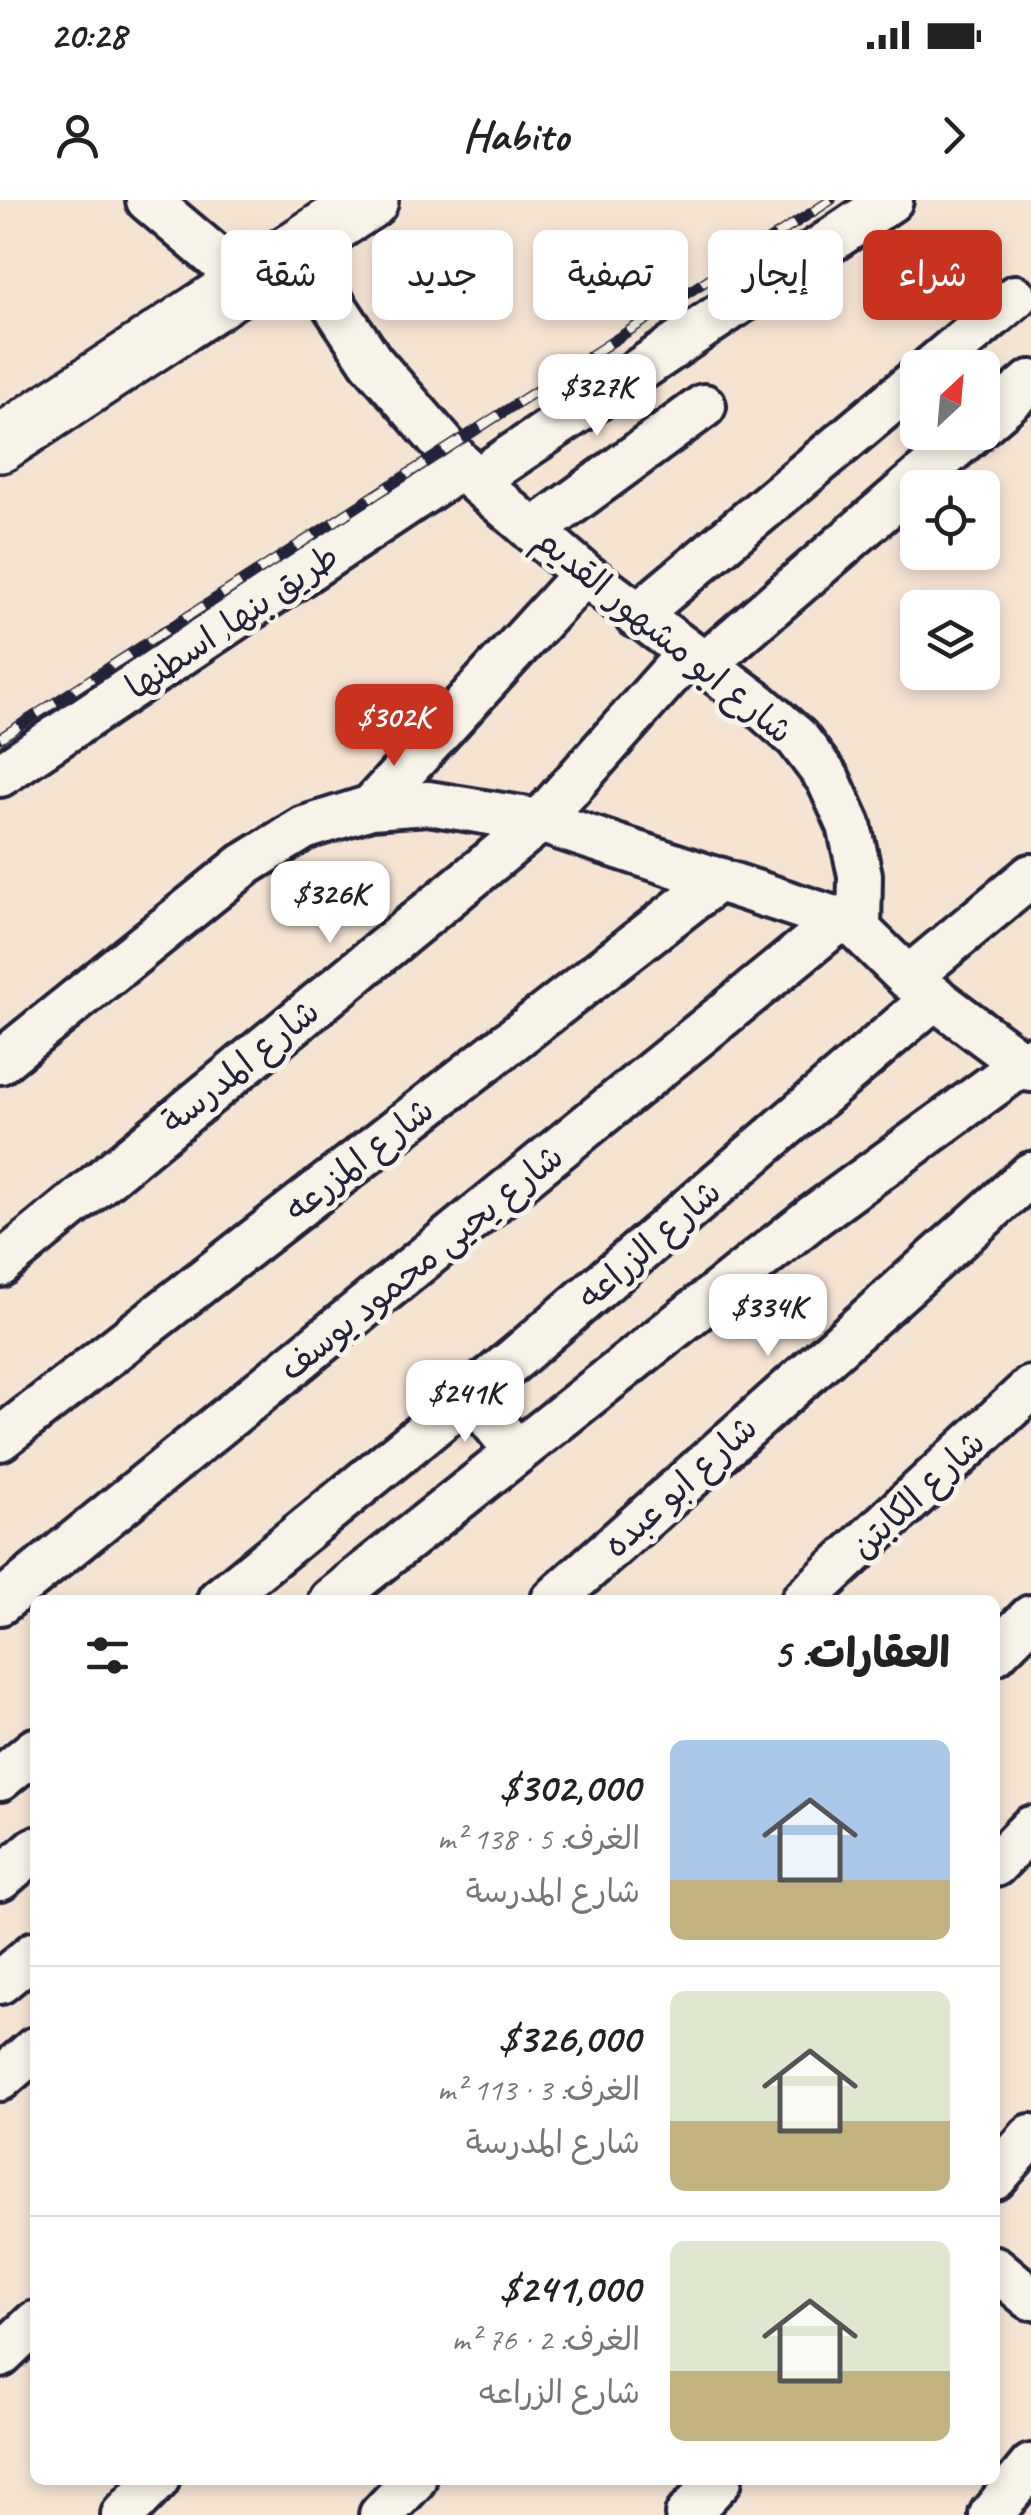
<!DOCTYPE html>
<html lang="ar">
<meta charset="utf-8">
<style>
body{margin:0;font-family:Caveat,"Playpen Sans Arabic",sans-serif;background:#f2f2f2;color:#222;direction:rtl;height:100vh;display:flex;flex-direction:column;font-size:38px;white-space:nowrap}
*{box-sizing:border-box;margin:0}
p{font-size:32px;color:#767676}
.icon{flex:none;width:55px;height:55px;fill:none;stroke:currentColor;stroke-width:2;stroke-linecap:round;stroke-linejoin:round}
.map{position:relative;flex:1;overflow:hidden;direction:ltr}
.sheet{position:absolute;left:30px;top:1395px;width:970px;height:890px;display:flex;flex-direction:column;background:#fff;border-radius:15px;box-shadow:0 5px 15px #0003;direction:rtl}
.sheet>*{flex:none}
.guide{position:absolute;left:30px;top:30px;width:972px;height:90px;direction:rtl;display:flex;gap:20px}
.needle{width:65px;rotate:26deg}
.buttons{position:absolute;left:900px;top:150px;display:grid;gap:20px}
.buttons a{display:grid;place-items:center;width:100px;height:100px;border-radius:15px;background:#fff;box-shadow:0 5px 15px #0003;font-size:50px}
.price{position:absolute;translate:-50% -85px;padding:0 22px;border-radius:20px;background:#fff;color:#222;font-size:32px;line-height:65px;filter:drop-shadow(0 2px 5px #0008)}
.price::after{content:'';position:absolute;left:50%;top:60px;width:30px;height:22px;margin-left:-15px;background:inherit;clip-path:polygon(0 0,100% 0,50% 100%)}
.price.selected{background:#c8321e;color:#fff}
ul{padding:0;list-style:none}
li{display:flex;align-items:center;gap:30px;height:250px;padding:0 50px}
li+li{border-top:2px solid #e0e0e0}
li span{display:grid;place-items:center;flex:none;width:280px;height:200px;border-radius:15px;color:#555}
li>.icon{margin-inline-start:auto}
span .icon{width:120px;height:120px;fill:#fffc;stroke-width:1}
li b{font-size:42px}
h2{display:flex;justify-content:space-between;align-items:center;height:120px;padding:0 50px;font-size:42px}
.chip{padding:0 35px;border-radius:15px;background:#fff;box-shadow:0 5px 15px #0003;font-size:35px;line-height:90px}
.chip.selected{background:#c8321e;color:#fff}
.status{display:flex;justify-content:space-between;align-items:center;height:70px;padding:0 50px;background:#fff;direction:ltr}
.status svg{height:28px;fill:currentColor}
header{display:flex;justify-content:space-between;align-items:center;height:130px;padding:0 50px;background:#fff;font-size:45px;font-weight:600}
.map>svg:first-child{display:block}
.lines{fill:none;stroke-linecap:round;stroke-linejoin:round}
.minor-casing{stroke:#22223b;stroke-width:50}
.secondary-casing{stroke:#22223b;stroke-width:62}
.minor{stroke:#f7f3e8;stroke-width:42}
.secondary{stroke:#f7f3e8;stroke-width:55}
.rail-casing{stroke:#22223b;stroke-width:11}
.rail{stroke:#f7f3e8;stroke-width:8;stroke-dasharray:22;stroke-linecap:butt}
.labels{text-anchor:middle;stroke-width:10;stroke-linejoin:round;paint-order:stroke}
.street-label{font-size:35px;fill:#22223b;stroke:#f7f3e8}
</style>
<div class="status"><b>20:28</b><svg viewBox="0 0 49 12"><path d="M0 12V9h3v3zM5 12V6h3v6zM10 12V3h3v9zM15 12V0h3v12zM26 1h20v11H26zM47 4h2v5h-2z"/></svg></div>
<header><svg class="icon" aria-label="forward" viewBox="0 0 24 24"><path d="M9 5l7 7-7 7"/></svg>Habito<svg class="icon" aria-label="person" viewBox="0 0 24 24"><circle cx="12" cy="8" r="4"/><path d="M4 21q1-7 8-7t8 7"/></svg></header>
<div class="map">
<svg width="1031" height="2315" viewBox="0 0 1031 2315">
<rect width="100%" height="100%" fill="#f6e4d3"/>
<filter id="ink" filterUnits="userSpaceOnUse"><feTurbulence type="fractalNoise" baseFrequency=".01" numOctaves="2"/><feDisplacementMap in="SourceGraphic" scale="20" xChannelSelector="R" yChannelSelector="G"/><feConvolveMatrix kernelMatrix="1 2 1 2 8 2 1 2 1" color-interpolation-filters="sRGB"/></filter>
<g filter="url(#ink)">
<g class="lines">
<defs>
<path id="minor" d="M148,0l97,82
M296,48l75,113 104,120 109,93 174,130 39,34 31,41 21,46 11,50 -1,55 49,48 123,92
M931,168l84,-71
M982,224l49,-42
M475,281l416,-281
M533,331l171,-125
M636,416l282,-237
M704,465l269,-233
M0,575l463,-309
M371,607l213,-233
M908,778l123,-102
M0,862l244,-197 60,-37 67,-21 57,-4 112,18 300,99 19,9
M0,1065l540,-444 148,-167
M471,1195l45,56
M0,1239l719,-560
M219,1400l297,-242 419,-361
M331,1400l482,-383 218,-159
M553,1400l478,-426
M803,1400l228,-212
M0,1403l840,-683
M995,1453l36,-36
M0,1579l35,-29
M995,1665l36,-37
M0,1679l35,-30
M0,1782l35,-29
M0,1879l35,-30
M995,1978l36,-42
M995,2068l36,30
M0,2156l35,-33
M123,2315l34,-35
M381,2315l33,-35
M687,2315l33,-35
M991,2315l40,-49"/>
<path id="secondary" d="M0,244l370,-244"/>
</defs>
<use href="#minor" class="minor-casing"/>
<use href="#secondary" class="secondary-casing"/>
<use href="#minor" class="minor"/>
<use href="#secondary" class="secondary"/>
<defs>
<path id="rail" d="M0,538l831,-538"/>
</defs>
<use href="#rail" class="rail-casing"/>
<use href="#rail" class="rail"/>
</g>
</g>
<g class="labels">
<g class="street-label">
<text transform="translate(232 421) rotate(-34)" y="12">طريق بنها, اسطنها</text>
<text transform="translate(664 435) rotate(39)" y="12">شارع ابو مشهور القديم</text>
<text transform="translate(240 866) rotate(-39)" y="12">شارع المدرسة</text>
<text transform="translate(359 959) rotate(-38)" y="12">شارع المزرعه</text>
<text transform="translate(649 1044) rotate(-41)" y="12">شارع الزراعه</text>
<text transform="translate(421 1062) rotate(-39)" y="12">شارع يحيى محمود يوسف</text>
<text transform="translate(680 1286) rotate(-42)" y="12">شارع ابو عبده</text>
<text transform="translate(917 1294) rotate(-43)" y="12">شارع الكابتن</text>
</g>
</g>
</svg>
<div class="buttons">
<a><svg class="needle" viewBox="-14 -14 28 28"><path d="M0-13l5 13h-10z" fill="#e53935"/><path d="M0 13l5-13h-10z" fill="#767676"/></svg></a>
<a><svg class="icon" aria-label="locate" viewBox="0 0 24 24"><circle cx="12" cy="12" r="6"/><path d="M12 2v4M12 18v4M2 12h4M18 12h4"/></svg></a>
<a><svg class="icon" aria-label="layers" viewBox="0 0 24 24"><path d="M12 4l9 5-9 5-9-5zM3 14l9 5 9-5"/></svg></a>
</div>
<b class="price" style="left:597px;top:239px">$327K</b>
<b class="price selected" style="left:394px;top:569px">$302K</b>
<b class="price" style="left:330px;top:746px">$326K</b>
<b class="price" style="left:768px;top:1159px">$334K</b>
<b class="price" style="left:465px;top:1245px">$241K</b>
<div class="guide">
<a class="chip selected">شراء</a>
<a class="chip">إيجار</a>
<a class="chip">تصفية</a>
<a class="chip">جديد</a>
<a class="chip">شقة</a>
</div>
<section class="sheet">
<h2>العقارات: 5<svg class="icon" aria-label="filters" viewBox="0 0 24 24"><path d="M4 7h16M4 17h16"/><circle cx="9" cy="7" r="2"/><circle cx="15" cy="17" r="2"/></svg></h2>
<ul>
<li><span style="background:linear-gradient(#a9c7e8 70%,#c2b280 0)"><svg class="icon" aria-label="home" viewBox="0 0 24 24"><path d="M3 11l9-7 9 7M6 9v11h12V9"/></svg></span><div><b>$302,000</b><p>الغرف: 5 · 138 m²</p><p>شارع المدرسة</p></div></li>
<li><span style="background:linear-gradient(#dfe7d0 65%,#c2b280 0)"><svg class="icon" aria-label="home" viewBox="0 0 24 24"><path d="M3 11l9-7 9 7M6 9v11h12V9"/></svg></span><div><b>$326,000</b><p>الغرف: 3 · 113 m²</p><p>شارع المدرسة</p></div></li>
<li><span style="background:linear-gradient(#dfe7d0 65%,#c2b280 0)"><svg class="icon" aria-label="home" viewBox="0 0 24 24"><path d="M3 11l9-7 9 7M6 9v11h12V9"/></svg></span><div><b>$241,000</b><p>الغرف: 2 · 76 m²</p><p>شارع الزراعه</p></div></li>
</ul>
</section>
</div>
